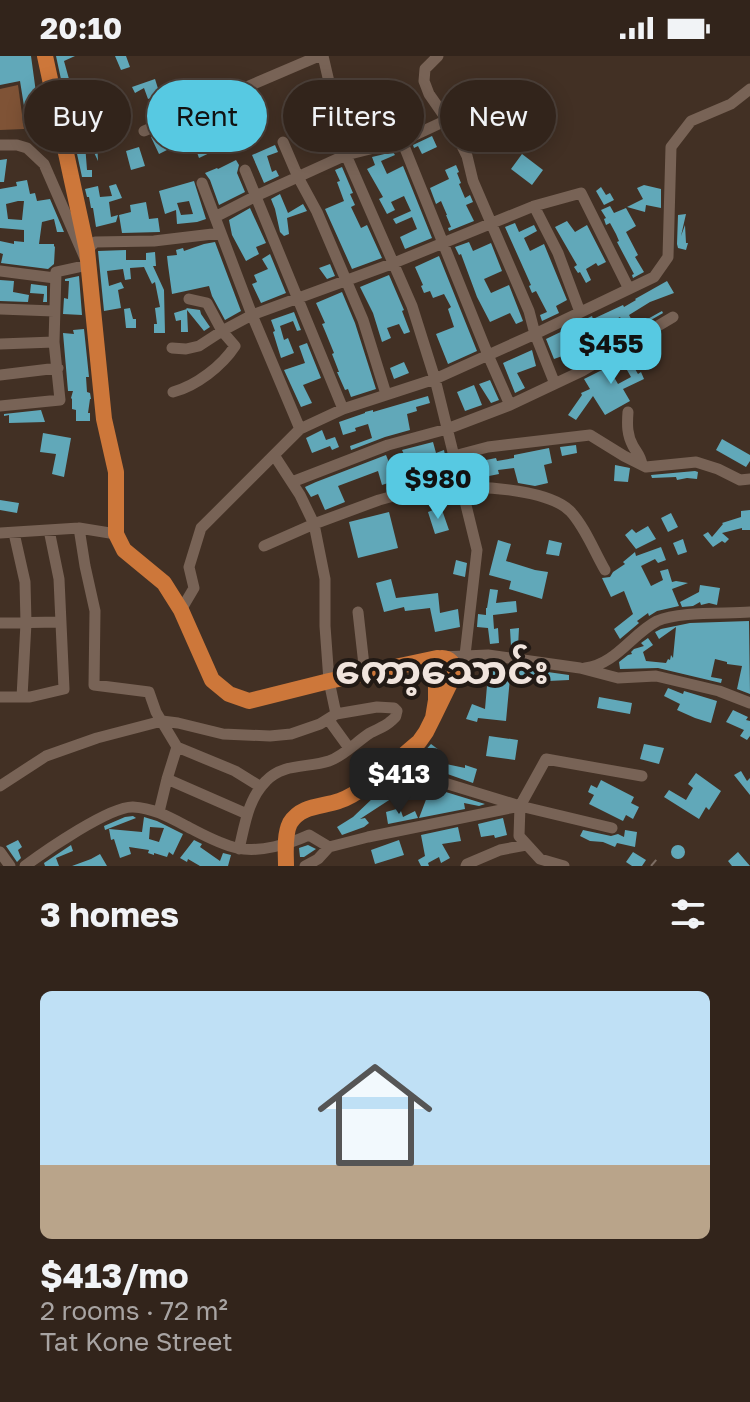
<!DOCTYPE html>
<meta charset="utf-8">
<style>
body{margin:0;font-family:"Golos Text","Noto Sans Myanmar",sans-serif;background:#3d3028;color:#f1f3f6;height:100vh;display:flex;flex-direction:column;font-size:30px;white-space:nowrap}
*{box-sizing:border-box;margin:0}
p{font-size:26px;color:#a8a4a3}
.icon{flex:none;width:44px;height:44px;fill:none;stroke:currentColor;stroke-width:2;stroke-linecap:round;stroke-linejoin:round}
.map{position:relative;height:810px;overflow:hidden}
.details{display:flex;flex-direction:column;background:#32241b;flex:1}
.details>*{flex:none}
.banner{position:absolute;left:24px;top:24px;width:702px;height:72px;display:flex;gap:16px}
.price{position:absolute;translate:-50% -68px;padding:0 18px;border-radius:16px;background:#57c9e2;color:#111;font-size:26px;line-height:52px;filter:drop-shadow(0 2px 4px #0008)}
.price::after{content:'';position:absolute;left:50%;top:48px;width:24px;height:18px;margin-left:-12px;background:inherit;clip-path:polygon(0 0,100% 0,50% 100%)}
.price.active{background:#222;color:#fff}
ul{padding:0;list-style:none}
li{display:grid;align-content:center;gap:16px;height:424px;padding:0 40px}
li span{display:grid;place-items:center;height:248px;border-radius:12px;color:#555}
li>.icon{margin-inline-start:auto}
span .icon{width:144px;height:144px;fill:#fffc;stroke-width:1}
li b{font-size:34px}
h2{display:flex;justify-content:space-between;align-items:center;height:96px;padding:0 40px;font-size:34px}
.tag{padding:0 28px;border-radius:36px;background:#32241b;box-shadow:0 4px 20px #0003,0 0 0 2px #4d413a;font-size:28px;line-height:72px}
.tag.active{background:#57c9e2;color:#111}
.status{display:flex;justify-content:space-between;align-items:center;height:56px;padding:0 40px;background:#32241b;direction:ltr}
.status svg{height:22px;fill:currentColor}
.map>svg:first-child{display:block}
.green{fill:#7f5336}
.building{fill:#61a8b9;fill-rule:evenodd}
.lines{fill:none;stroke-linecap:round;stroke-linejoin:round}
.path{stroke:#7d6d63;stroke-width:2;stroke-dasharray:8 4;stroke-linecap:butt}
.minor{stroke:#786356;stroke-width:11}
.highway{stroke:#cd773a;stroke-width:16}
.labels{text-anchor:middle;stroke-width:8;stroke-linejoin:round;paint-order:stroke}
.town-label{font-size:40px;font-weight:bold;fill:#f0e4dd;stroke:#221a15}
</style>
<div class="status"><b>20:10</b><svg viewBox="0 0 49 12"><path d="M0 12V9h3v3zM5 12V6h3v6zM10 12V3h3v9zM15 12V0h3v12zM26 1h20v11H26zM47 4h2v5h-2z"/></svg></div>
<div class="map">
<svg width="750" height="810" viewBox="0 0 750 810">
<rect width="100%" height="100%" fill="#423024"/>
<path class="green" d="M18,29l6,44 -24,1v-41z"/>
<path class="building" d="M0,0h31l10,73 -13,2 -8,-50 -20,4z
M56,0h19l-11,5 5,18h4v10l18,-4 2,12 -19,3v4l1,12h6v11l9,-2 2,16h5l1,20 -14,-30 3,39h5v7h-10z
M115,0h11l4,11 -9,3z
M155,23l5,16 -12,4 -4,-11 -9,5 -3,-6z
M354,46l6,13 11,-5 15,26 -19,5 -4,-8 -7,3 -8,-19 -2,1 -2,-11z
M208,57l12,35 -21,10 -5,-14 3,-1 -9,-22z
M321,61l3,7 -30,16 -4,-9z
M234,67l8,15 -9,5 -8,-16z
M163,76l8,16 -12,6 -8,-17z
M432,80l5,11 -15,7 -4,-8 -4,2 -1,-3z
M275,89l3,7 -11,4 5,16 4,-2 3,6 -15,7 -12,-28z
M139,91l6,19 -14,4 -5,-19z
M393,96l2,3 -14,6 6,13 16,-8 29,72 -27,11 -5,-12 17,-8 -5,-12 -16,7 -3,-5 18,-8 -1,-2 -6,-13 -13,6 4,8 -8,4 -8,-15 4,-2 -16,-28 8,-4 -3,-8z
M522,98l21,16 -11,15 -21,-16z
M7,103l-3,23h-4v-22z
M236,104l3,5 -2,8 8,19 -26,13 -9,-25 -5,-7 12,-5 1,1z
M456,109l3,7 -2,1 4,10 -2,1 6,14 5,-3 3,7 -7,3 8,16 -25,10 -1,-3 3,-1 -5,-12h1l-6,-14 -5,3 -6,-16 19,-9 -4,-9z
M342,111l11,26 -3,1 5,11 -4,2 10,21 6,-3 15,33 -30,11 -27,-60 19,-8 -7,-19 3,-1 -5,-11z
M27,124l3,14 5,-1 2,8 13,-2 14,33h-7l-3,-13 -12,3 -3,22h15v3l1,-1 -1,18 -6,5 -47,-6 2,-9 -3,-1v-12l14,3v-3l10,1v-12l-24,-2v-39l17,-3 -1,-4zM18,145h6l-2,19 -14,-1 -2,-15z
M194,125l12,38 -9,3 -20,2 -1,-14 -11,4 -6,-23zM189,145l4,13 -12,1 -4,-12z
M116,128l6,14 -13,4 2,15 7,-2 -2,7 -20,5 -3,-19h-2l-2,-11h-2l-2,-8 13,-3 2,11 12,-1 -3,-10z
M644,129l17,4v19l-15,-3 -1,7 -18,-5 16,-8 -6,-11z
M601,131l5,8 4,-2 4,7 -10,5 -8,-14z
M280,138l8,19 15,-9 4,7 -20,7 2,16 -5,2 -4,-4 -5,-23 -4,-10z
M146,146l3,17 9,-1 2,14 -38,1 -3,-18 12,-3 -1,-7z
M610,150l4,7 12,-5 10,18 -10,6 12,23 -3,2 9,15 -11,6 -1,-3 2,-1 -17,-32 2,-1 -3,-7 -6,-11 -4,2 -2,-6 2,-1 -5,-8z
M250,152l16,35 -10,4 3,7 -13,7 -14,-26 -3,-15z
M686,158l-5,22 4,-11 1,18h2l-2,7 -8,-2 -1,-4 1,-29z
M567,165l8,11 12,-7 19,37 -8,4 -2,-3 -10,6 5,11 -5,3 -6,-11 -2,1 -4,-6 3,-2 -22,-38z
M515,167l4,9 15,-7 3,6 -13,7 6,13 14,-7 23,56 -11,6 3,7 -17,8 -2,-6 7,-3 -11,-21 -4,2 -3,-7 2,-1 -26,-58z
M215,186l26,69 -16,9 -13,-24 -3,-10 -37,8 -4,-29 -1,-9 10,-1 -1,-5 7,-2 1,3 20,-7z
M469,186l4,9 18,-8 11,28 -18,8 7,14 18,-8 14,36 -7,3 -6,-11 -20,9 -13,-25 -16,-43 -2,1 -4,-8z
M126,194v10h20v-7l9,-1 1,14h-3l11,24 1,43h-11v-9h3l-2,-16 5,-1 -5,-25 -3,2 -8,-17 -14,1 1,11 -6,1 -2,-11 -16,2 2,15 12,-4 3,6 -6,2 3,18 -17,3 -6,-60z
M270,198l16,39 -25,10 -9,-19 5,-2 -3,-7 14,-6 -6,-10z
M439,200l38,95 -29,13 -12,-30 18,-7 -6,-18 3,-2 -7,-13 -11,4 -3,-7 -6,2 -3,-7 2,-1 -8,-18z
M330,208l5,12 -8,3 -8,-11z
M389,219l15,35 -2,1 8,21 -6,2 -5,-10 -12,4 4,10 -9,4 -9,-29 -13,-26z
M79,220l3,39 -19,-1 1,-16 4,1 1,-18h-4v-2z
M0,224l14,1 -1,11 16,3 -1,7 -28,-1z
M667,225l7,12 -24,9 -21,13 6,11 27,-15 1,2 -55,32 -1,-2 20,-13 -7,-13 -9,5 -1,-2 -20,11 -6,-11 8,-4 1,3 30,-14 1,2 12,-7 -1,-1z
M31,228l16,2v16h-4l1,-8 -14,-1z
M342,236l13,31 21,66 -25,8 -3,-8 -3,1 -8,-18h2l-7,-18 2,-1 -9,-22 -3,-7 3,-1 -9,-20z
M130,252l3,11h3v9h-10l-2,-19z
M186,252l14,2 1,4 9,13 -6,4 -17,-21 1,22h-7v-12l-5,1 -2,-8 13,-4z
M294,256l7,18 -4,1 -4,-10 -13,5 4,14 4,-2 6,15 -13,5 -8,-26 2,-1 -4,-11z
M571,271l8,12 3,10 -28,10 -8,-20z
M84,273l5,48h-3l1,15 3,1 1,6h-1l-2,14h2v8h-14v-11l-4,-1v-10l-1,-1 2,-7h-5l-5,-58 11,1 -1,-4z
M307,287l14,35 -18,7 9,18 -11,4 -17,-37 21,-7 -6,-17z
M649,290l4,8 -21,10 6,10 3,-2 3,7 -21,10 7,12 -25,14 -12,-19 -17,24 -8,-5 14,-20 -1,-2 9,-4 -6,-10 24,-12 10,17 13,-7 -8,-14 -7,5 -3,-5 24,-14 1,3z
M532,294l4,16 -19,7 8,15 -10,5 -12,-30z
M404,306l5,11 -15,6 -4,-11z
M490,324l9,20 -8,3 -12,-19z
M474,329l8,20 -17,6 -8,-19z
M428,340l2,7 -14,4 1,4 -10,3 3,16 -25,7 -34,13 -1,-4 22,-8 -4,-14 -13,4 1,3 -13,4 -4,-13 26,-9v-1l8,-2v2z
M41,354l4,12 -36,1v-8l-5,1v-2z
M322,374l4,10 9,-3 4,10 -7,3 -2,-4 -18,7 -6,-15z
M43,377l28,5 -7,39 -12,-3 4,-20 -16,-2z
M722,383l28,16v6l-4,6 -30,-17z
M433,386l3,11 8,-3 2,10 -17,7 -6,-14 -11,4 1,1 -6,3 -5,-11z
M576,389l1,8 -15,3 -2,-9z
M549,392l3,15 -8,2 4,18 -13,3 -17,-3 -4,-15 -16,2 1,4 -20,4 -3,-16 20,-4 1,3 17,-3v-3z
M386,399l4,10 -3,1 4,16 -9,3 -4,-14 -40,15 7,16 -20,8 -7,-16 -7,3 -5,-8 -1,-2 11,-5z
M615,409l15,3 -2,14 -14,-1z
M695,415l3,1 -1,7 -10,-1 -10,2 -1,-3 -24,1 -1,-3z
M0,444l19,3 -2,10 -17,-3z
M441,451l8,23 -14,4 -7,-22z
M750,454v20h-8v-2l-20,5 7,6 -4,4 -3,-2 -9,6 -10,-12 5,-3 4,5 11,-13 -1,-1 19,-6v-6z
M389,456l9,36 -40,10 -9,-36z
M671,457l7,14 -10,5 -7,-14z
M648,470l8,13 -20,10 -11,-14 7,-6 4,4z
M683,483l4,13 -9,3 -5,-12z
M498,484l13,4 -5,17 29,9 13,2 -6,27 -33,-10 2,-8 -22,-6z
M549,484l13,3 -3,13 -13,-2z
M661,491l5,13 -8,3 -3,-4 -14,7 10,20 12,-6 -3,-9 8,-2 4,13 4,-1 12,2 -16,6 7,17 -22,5 -8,5 -1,-3 -11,8 2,2 -19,16 -6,-10 19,-15 -9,-23 -13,6 -9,-19 8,-1 3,-5 12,-8 -2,-2 12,-10 1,4z
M456,504l11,3 -2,14 -12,-3z
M391,523l5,19 42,-5 2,20 18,-4 2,18 -25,5 -5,-24 -25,3 -1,-4 -20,5 -8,-29z
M700,529l20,3 -3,17 -8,-2 -8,2 -1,-3 -7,4 -11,1 -2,-5 19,-10z
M490,533l8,1 -2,13 20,-2 1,11 -24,3 1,14 4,-1 1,15 -9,1 -2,-16 -11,-1 1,-13 8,1v-7h1z
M749,565l1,73 -13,-5 5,-23 -15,-2v-2l-12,-3 -4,18 11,2 -1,4 -63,-15 -38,1 -1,-7 9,-7 4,-1 -1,-2 3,-3 10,-3 -3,-3 7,-5 5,7 -10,7 3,9 20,2 2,-4 2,1 1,-5 2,3 3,-31 -17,12 -4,-7 6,-3 29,-6z
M519,572l-1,19 -7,-1 -1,-17z
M470,608h18l14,2 2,13 6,-1 -4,43 -28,-3 -1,4 -11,-3 6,-15 13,5 3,-35h-3v-3h-15z
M512,611l57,8v5l-21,1v-2l-36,-4z
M668,632l15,6 1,-3 33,10 -6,22 -16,-5 -18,-8 3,-6 -16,-8z
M599,641l33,6 -2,11 -33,-6z
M733,654l15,7 -2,3 4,1v15l-3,4 -7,-4 4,-6 -18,-8z
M489,680l29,4 -3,20 -29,-4z
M431,688l8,6 -5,7 13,5 -1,2 19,4v-3l12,4 -4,14 -37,-13 1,-4 -15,-12z
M644,688l20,4 -5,16 -19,-5z
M409,709l12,16 -16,12 -2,-2 -43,28 5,-1 4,5 -5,4 -22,8 -5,-8 16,-10 21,-20 2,2 7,-10 11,-7 -2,-3z
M741,715l6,10 3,-3v17l-16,-20z
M696,717l25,18 -12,19 -3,-3 -7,12 -35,-22 5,-7 17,10 7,-12 -5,-4z
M601,724l33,17 -3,6 8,4 -6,12 -7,-4 -3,6 -34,-17 5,-9 -6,-3 3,-7 6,3z
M427,729l9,4 49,15 -6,2 -15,-3 1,6 -46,9 8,-21v-2l-4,-1z
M400,752l3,9 12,-6 3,7 -30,6 -2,-12z
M133,760l3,2 -31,12 -1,-4 21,-9z
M144,761l13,4 26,13 -10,21 -4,-3 -2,5 -13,-4v2l-6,-2 1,-3 -20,-3 2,7 -11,4 -6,-19 -3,1 -2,-11 33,3zM150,771l14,1 -5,14 -10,-3z
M503,762l4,17 -12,3 -1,-3 -13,2 -3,-13z
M458,771l3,14 -19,3 8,14 -9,5 -2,-6 -11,6 1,3h-8l-3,-6 7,-4 -4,-21z
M583,774l28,6 7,-2 6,3 1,-7 12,2 -2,15 -18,-4 -2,4 -12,-5 -13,-1 -10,-5z
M18,784l4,7 -4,3 3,8 -4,4 -11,-16z
M194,784l8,4 -2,3 20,14 3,-8 8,2 -3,11h-28l-12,-7 -1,3 -7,-4z
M399,784l5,15 -29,9 -4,-14z
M671 796a7 7 0 1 1 14 0a7 7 0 1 1-14 0Z
M71,789l2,6 -17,7 3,8h-14l-1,-3z
M308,789l8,4 -12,8h-4l-1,-9z
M633,796l13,8 -4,6h-10l-6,-4z
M738,796l12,14h-18l-4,-5z
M100,798l7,12h-35l19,-7z"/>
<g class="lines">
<path class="path" d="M651,810l6,-7"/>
<path class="minor" d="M323,0l23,99 66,151 23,73 42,171 -12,105 -10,20
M438,0l-13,13 -1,12 5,13 25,36 13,26 6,25 56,130 6,23 20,50
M379,43l23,42 86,214 22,50
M144,75l175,-75
M283,86l15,35 19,35 46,108 23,74
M0,89h17l10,3 17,16 44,101 -32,7 -2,70 6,58 -60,6
M245,114l98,239
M202,127l50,132 48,114
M534,150l24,47 22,59
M215,161l41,-21 90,-41 56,-14 45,-21
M87,194l8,-8 59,-1 67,-8
M0,215l55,7
M0,253l54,2
M0,288l54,-2
M172,292l14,1 13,-3 23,-15 30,-16 142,-52 140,-57 47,-13 48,96
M0,319l58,-7
M173,336c23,-6 49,-26 62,-46l-13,-15 -15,-28 -18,-4
M628,356c-1,13 -1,23 5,34 4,7 8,10 9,19
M274,399l26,40 14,29 11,55v47l4,55 7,33
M454,400l34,-9 102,-12 34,21 22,11 50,-5 22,7 22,11 10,-1
M292,426l96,-37 59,-16 63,-24 72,-34 91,-54
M461,432c27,-2 89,3 109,23 15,16 24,40 35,59
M79,472l6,38 10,45 -1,74 55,7 7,20 21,35 -10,32 -8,33
M0,477l79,-5 37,6
M14,477l11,49 1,41 -4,74h8l34,-8 -5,-110 -10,-49
M264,490l50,-22 65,-24 80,-22
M181,554l13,-22 -5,-21 12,-39 99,-99 43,-20 92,-30 100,-45 119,-57 14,-20 3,-110 20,-26 40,-17 19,-15
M358,556l7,62
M0,567l60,-1
M441,601l47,-2 92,13 38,10 38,-2 63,15 31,12
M585,612c30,-3 47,-34 72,-47 22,-10 68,-7 93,-9
M0,641h22
M328,663l21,29
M177,691l58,24 26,16
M409,694l18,25 11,6 82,25 -1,30 21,23 24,7
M167,723l80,35
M0,730l46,-30 51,-18 65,-17 16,2 45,11 47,2 21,-2 29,-10 16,-10 41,-7 17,1 3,3c-2,7 0,5 -6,10 -6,6 -14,8 -21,12 -14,9 -26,23 -41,28 -22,7 -46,2 -63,20 -18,18 -21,43 -27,68
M520,750l26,-47 96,17
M0,796l10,14
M25,810c20,-15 85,-60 108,-59 20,1 36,10 53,19 16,8 33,18 51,22 23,5 52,-4 72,-13l20,12 39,-10 152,-31 92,22
M305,810l13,-7 11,-12
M466,810l1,-2 33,-14 26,-5"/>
<path class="highway" d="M45,0l42,194 17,169 12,53v62l8,16 40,33 17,27 31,70 17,14 20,7 80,-20 108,-23
M429 615a13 13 0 1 1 26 0a13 13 0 1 1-26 0Z
M436,626v18l-3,18 19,-39
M286,810c0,-13 -2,-31 4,-43 11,-18 32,-16 49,-22 25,-8 59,-42 80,-59l7,-10 7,-14"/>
</g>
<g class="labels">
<g class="town-label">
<text x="442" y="628">ကော့သောင်း</text>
</g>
</g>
</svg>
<b class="price" style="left:611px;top:330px">$455</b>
<b class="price" style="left:438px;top:465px">$980</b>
<b class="price active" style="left:399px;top:760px">$413</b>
<div class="banner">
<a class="tag">Buy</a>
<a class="tag active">Rent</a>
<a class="tag">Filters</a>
<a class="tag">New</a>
</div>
</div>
<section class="details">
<h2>3 homes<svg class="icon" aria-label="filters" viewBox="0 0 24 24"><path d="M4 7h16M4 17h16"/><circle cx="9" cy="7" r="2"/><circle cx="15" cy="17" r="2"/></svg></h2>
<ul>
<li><span style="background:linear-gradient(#bfe0f5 70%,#b9a48a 0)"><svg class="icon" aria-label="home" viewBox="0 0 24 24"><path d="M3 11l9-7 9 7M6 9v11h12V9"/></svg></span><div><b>$413/mo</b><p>2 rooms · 72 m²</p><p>Tat Kone Street</p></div></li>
</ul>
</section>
